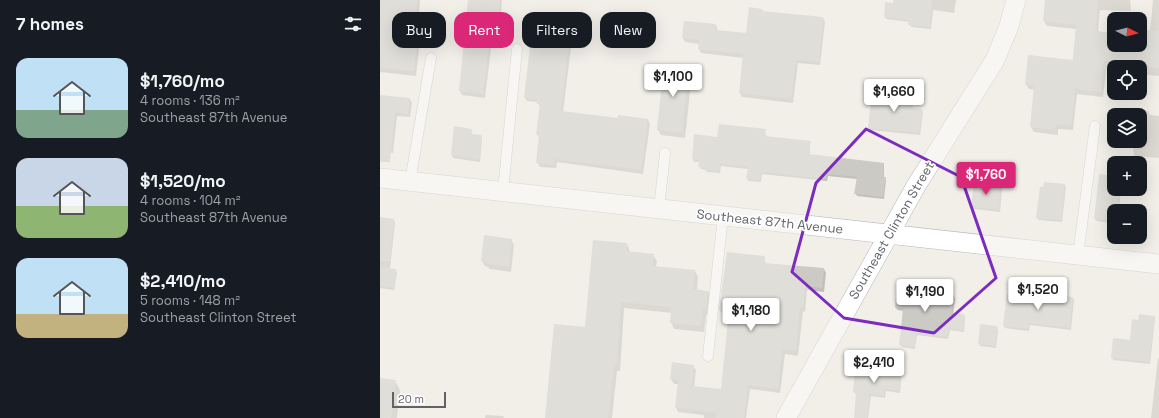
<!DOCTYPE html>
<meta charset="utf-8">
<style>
body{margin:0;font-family:"Space Grotesk",sans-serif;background:#242831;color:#f1f3f6;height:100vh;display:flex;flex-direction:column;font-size:15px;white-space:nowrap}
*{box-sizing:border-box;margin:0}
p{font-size:13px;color:#9ea1a6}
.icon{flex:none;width:22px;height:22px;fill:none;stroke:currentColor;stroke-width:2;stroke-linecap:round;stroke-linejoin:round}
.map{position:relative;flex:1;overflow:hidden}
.drawer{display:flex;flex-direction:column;background:#171b24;width:380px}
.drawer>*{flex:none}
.guide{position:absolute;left:12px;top:12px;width:380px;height:36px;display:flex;gap:8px}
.needle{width:26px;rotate:96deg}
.controls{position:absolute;left:727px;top:12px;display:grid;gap:8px}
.controls a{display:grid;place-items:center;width:40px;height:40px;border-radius:8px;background:#171b24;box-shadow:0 4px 16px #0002;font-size:20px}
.scale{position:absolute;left:12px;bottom:10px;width:54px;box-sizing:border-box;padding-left:4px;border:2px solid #5f6368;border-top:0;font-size:11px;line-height:14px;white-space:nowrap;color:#5f6368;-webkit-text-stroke:3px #fff;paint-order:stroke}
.price{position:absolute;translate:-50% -34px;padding:0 9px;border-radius:4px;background:#fff;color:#222;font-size:13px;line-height:26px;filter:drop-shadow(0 1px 2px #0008)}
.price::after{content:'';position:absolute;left:50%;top:24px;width:12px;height:9px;margin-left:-6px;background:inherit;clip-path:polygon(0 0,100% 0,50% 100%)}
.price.active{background:#db2777;color:#fff}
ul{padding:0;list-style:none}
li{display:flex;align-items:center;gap:12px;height:100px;padding:0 16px}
li span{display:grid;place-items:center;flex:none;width:112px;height:80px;border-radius:12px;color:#555}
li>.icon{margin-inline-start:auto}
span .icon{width:48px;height:48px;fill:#fffc;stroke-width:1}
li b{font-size:17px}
h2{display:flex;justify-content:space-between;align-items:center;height:48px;padding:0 16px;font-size:17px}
.chip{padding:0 14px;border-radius:12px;background:#171b24;box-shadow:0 4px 16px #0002;font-size:14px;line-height:36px}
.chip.active{background:#db2777;color:#fff}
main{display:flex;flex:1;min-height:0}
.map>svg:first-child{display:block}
.shadow{fill:#0003}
.building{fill:#cccac5}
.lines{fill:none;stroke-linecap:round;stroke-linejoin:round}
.service-casing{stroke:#b5b8bc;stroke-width:11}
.minor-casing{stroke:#b5b8bc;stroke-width:20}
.service{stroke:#fff;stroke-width:10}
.minor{stroke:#fff;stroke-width:19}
.marked{fill:none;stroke:#7b2cbf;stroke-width:3;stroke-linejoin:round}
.labels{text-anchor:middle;stroke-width:3.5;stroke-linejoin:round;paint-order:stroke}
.street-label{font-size:13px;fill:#5f6368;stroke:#fff}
</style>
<main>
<section class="drawer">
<h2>7 homes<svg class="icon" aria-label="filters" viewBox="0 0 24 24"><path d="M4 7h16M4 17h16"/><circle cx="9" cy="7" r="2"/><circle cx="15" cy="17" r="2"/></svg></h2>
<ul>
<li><span style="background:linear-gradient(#bfe0f5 65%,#7fa58c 0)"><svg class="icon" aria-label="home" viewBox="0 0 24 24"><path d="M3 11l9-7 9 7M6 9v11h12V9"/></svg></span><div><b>$1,760/mo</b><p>4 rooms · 136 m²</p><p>Southeast 87th Avenue</p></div></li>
<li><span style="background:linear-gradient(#c9d6e8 60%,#8fb573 0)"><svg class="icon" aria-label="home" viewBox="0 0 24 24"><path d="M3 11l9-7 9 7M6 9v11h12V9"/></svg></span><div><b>$1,520/mo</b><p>4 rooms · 104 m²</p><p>Southeast 87th Avenue</p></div></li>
<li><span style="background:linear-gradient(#bfe0f5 70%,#c2b280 0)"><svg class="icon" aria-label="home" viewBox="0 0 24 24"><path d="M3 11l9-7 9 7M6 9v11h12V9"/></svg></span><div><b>$2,410/mo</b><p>5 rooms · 148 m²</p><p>Southeast Clinton Street</p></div></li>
</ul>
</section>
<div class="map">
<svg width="779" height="418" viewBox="0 0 779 418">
<rect width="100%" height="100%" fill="#f1efe8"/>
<path class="shadow" d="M0,0h40l-1,16 3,6 -6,54 -36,-4z
M89,0h33l-2,24h-6l-9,74 -23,-3 -2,-4z
M514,0h62l-2,13 -21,-3 -2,19 -20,-2 -1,-5 -24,-3 -1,-2 9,-13z
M666,0h84l1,11 -31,-1 -2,22 16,2v11h26v-15l10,2 3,-32h6v76l-19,-2v-7l-33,-2 -4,32 -26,-3 -4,36 -15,-1v6l-24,-3 -3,-5 4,-37 -6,-1 -3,-5 47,-23 3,-32 -29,-3 -3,-5z
M382,9l1,3 60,6 2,4 -5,43 -22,-2 -5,40 -51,-6 -2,-4 4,-35 -43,-5 -2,-4v-5l-14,-2 -2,-4 33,-13 2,6 28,3z
M188,43l3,4 -8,65 56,7 29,1 2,4 -7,50 -86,-12 -1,6 -16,-1 -3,-5 3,-23 -3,-5 3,-26 -2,-6 -11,-1 -2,-4z
M309,68l3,5 -7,65 -24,-3 -3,-5z
M0,96l30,3 2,4 -2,14 -13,-1 -4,37 -13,-2z
M532,97l1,12 9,1 1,2 -3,23 -50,-5 -1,-3z
M769,112l1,3 9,1v42l-25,-2 -1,-10 -9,-1 -2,-3 18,-1v-26h-15z
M75,128l16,2 1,5 9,1 1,2 -2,24 -27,-4 -1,-3z
M385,130l1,7 44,5v13l74,9v14l2,2 -2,19 -27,-3 -1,-2 1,-15 -29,-3 -1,5 -65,-7 -1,8 -13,-1v-12l-27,-3 -1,7 -13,-1 -1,-2 -5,-1 -1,-7h-6l-1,-3 2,-24 23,3z
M734,177v12h7l-2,22h-7l-2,12 -13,-2 -2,-2z
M684,185l2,2 -4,35 -23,-2 -2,-2z
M621,186l1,3 -2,23 -26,-3 -2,-2z
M0,218l14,2 1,3 -5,46 5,1 2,2 -3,18 -14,-2z
M131,240l3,5 -3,27 -21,-3 -2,-2 -3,-1 -3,-5z
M247,244l3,8 23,3 4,6 -1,6 39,4 3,6 -1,13 11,2 4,6 -2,17h-4l-2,17 -30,-3 -3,-7 1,-9 -48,-5 -4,63h-3l-5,47h-66l39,-90z
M384,257l2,8 58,4 2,4 -2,19 -17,-2 -2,22 -2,-1 -5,45 -13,-2 -5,39 -30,-4 -4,29h-42v-3l-26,-3 -2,-5 2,-23h-4l-3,-5 22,-13 3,4 -2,17 28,3 8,-75h-7l-3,-5z
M535,282v10l39,4 1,3 -2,15 11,1 1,2 -1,15 -14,-2 -2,9 -31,-4 -2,14 -13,-2 -2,-2 4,-34 -6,-1 -2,-2z
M693,298l1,2 -3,30 -41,-5 -1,6 -24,-3 -1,-2 47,-26z
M774,317l1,2 -5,45 -37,-4 -1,-3 19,-16 8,-20z
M617,327l1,3 -2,18 -16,-2 -1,-3z
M778,358h1v60h-8z
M521,367l1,2 -2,24 -14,-2 -1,7 -14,-2 -3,22h-13l2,-23 -3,-3 11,-21z
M0,379l15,2 5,9 -3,28h-17z
M106,415l17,1 1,2h-19z"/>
<path class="building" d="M0,0h37l-1,15h4l-6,56 -34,-3z
M88,0h32l-2,21 -6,-1 -9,74 -24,-3z
M513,0h39l-2,27 -22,-2 1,-5 -25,-3 1,-15 8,1z
M665,0h53l-2,31 18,2v12h26v-16l19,2v37l-55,-8 -3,32 -26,-3 -4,37 -15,-2 -1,6 -25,-3 4,-41 -9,-1 3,-30 45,5 3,-35 -33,-4z
M369,7l13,2v2l61,6 -4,45 -23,-2 -5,39 -52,-6 4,-39 -45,-5 1,-9 -17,-2 2,-17 32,3v6l30,3z
M151,38l38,4 -8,69 57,7v-3l30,4 -7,51 -86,-11 -1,6 -18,-2 3,-28h-3l4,-31h-3v-5l-13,-1z
M284,64l25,3 -7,66 -25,-3z
M492,92l41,4 -1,12 10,1 -3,24 -51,-5z
M0,95l30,3 -2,16 -13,-2 -5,50h-10z
M745,109l24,2 -3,34 -25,-2v-2h19v-26h-16z
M339,124l47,5 -1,7 46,5 -2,13 75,9 -1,14h3l-3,20 -29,-3 3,-17 -30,-3 -1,5 -65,-7 -1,8 -14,-1 2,-12 -28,-3 -1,7 -14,-1v-2l-7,-1 1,-7 -7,-1 2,-25 23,3z
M74,126l18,3 -1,5 11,1 -3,25 -28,-5z
M719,174l15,2v13h6l-2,21 -7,-1 -1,12 -16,-2z
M594,182l27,3 -2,25 -28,-3z
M664,182l21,2 -4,36 -25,-2 4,-31h3z
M0,217l14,2 -4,42h-10z
M104,235l28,4 -3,28 -23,-3v-2l-5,-1z
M213,240l34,3 -1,8 28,3 -2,12 43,4 -2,19 15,2 -2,18h-3l-2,17 -31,-3 1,-16 -50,-5 -4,63h-3l-6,53h-63l9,-94 31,3z
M347,252l38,4 -1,7 60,5 -2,20 -17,-2 -2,22 -3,-1 -4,44 -14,-1 -4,39 -30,-4 -4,33h-28l1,-5 -42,-5 3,-28 -8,-1 2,-17 22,3 -2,21 29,3 8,-78 -10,-1z
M0,267l16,2 -2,19 -14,-2z
M518,279l17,2 -1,10 40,4 -2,18 12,1 -1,16 -14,-2 -2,9 -31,-4 -1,14 -16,-2 4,-36 -8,-1z
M627,294l43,5v-4l23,2 -3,31 -41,-5 -1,6 -25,-3z
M759,314l16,2 -6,46 -38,-4 2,-20 17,2 2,-21 6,1z
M600,324l17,2 -2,20 -17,-2z
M485,362l36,4 -2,25 -14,-2 -1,7 -14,-2 -3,24h-13l2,-25 -3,-1 2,-23 9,1z
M0,378l16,2 -5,38h-11z"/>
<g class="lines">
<defs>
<path id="service" d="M30,182l21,-124
M123,191l14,-142
M279,209l6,-56
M698,255l17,-129
M328,356l15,-140"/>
<path id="minor" d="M0,178l779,86
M406,418l130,-232 79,-126 14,-34 7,-26"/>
</defs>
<use href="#service" class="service-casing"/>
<use href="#minor" class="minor-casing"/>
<use href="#service" class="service"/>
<use href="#minor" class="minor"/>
</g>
<path d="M0 0H779V418H0ZM486,129l95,48 35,101 -62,55 -90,-15 -52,-46 24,-89z" fill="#f1efe8" fill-opacity=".55" fill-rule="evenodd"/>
<path class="marked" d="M486,129l95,48 35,101 -62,55 -90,-15 -52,-46 24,-89z"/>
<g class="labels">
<g class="street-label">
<text transform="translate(390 221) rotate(6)" y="5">Southeast 87th Avenue</text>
<text transform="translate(511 230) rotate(-60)" y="5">Southeast Clinton Street</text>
</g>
</g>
</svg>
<div class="controls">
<a><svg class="needle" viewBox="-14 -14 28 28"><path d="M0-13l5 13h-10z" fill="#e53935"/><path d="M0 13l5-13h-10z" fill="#9ea1a6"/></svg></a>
<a><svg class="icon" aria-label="locate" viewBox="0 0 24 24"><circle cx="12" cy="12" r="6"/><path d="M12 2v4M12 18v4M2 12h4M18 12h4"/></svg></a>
<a><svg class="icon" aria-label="layers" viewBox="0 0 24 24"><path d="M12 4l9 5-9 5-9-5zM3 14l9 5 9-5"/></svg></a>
<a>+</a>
<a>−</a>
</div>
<div class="scale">20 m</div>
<b class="price" style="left:293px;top:98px">$1,100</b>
<b class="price" style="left:514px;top:113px">$1,660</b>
<b class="price active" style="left:606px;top:196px">$1,760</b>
<b class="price" style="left:658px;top:311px">$1,520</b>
<b class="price" style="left:545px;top:313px">$1,190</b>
<b class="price" style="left:371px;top:332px">$1,180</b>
<b class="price" style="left:494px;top:384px">$2,410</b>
<div class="guide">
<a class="chip">Buy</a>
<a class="chip active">Rent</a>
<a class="chip">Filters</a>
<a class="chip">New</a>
</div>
</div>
</main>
